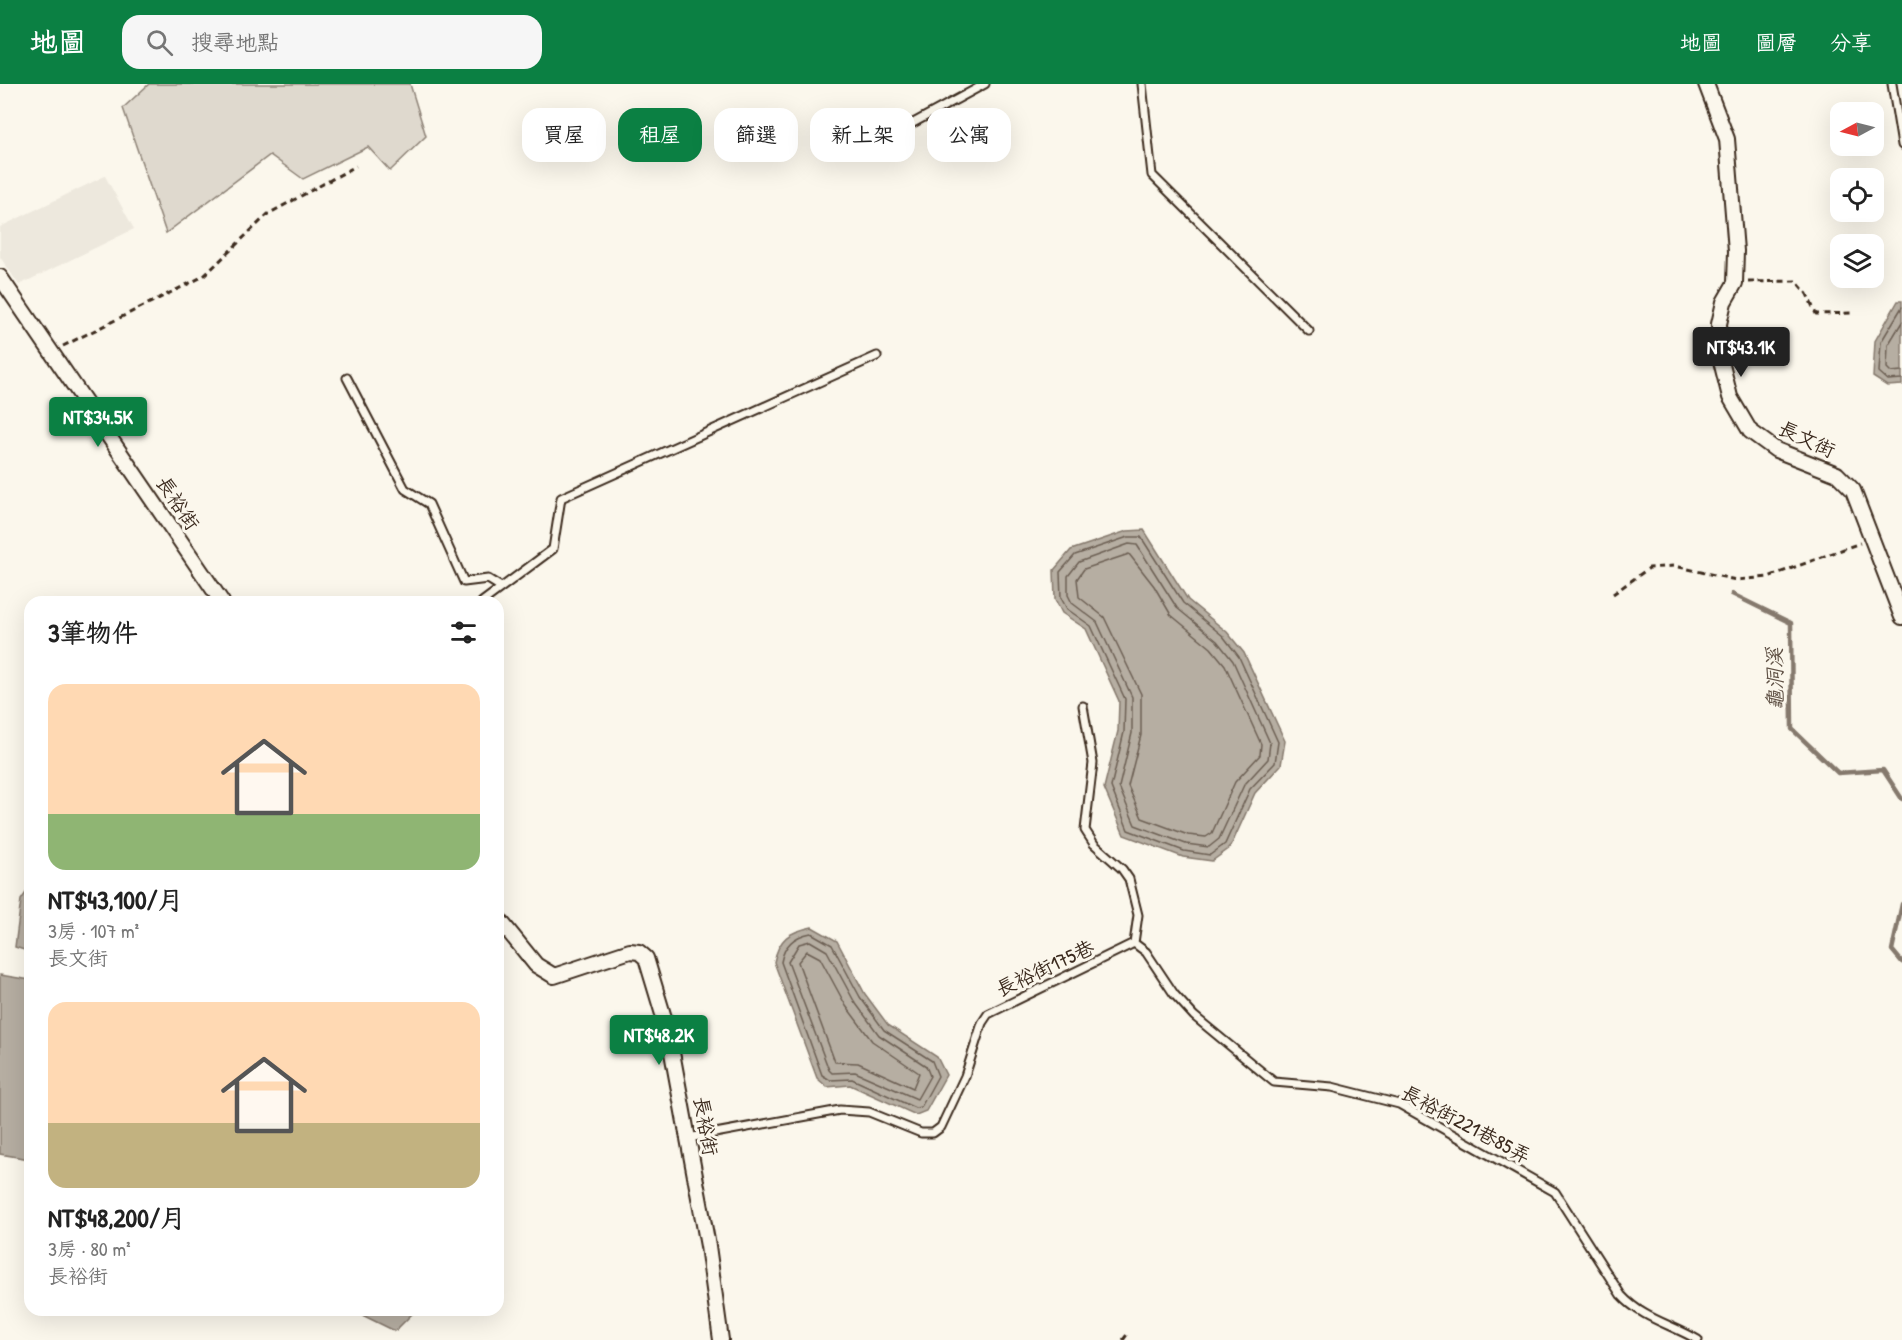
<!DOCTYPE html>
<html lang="zh-TW">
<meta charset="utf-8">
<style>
body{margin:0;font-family:"Patrick Hand","LXGW WenKai TC",sans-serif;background:#f6f6f6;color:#222;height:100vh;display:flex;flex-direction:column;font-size:22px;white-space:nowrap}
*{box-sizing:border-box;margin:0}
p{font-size:20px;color:#767676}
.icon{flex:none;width:33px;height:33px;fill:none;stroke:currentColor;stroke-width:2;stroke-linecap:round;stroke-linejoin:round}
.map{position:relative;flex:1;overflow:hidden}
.panel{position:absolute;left:24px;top:512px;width:480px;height:720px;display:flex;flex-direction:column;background:#fff;border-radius:18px;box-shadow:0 6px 24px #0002}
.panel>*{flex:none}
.hud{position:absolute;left:522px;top:24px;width:570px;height:54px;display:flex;gap:12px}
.needle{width:39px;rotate:263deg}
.buttons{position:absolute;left:1830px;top:18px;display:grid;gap:12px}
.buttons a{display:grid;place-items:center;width:54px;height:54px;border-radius:12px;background:#fff;box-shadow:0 6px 24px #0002;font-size:30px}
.price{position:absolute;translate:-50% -51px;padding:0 14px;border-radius:6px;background:#0b8043;color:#fff;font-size:20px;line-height:39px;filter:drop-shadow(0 2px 3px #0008)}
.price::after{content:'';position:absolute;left:50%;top:36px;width:18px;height:14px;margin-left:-9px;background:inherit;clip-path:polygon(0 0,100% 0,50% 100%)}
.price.current{background:#222;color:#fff}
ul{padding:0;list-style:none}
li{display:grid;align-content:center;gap:12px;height:318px;padding:0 24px}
li span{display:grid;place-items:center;height:186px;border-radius:18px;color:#555}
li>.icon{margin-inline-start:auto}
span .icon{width:108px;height:108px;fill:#fffc;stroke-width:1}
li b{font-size:26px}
h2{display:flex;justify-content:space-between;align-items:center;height:72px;padding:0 24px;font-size:26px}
.tag{padding:0 21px;border-radius:18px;background:#fff;box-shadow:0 6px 24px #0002;font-size:21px;line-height:54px}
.tag.current{background:#0b8043;color:#fff}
header{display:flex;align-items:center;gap:36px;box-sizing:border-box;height:84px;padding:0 30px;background:#0b8043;color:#fff}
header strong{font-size:28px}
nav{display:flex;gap:33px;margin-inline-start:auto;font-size:21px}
.search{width:420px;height:54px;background:#f6f6f6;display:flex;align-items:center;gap:15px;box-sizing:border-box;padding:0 21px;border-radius:18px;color:#767676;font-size:22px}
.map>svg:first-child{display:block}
.built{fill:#ede8dd}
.green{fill:#dfd9ce;stroke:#8d8276;stroke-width:1.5}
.water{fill:#b6aea2;stroke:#85796d;stroke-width:1.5}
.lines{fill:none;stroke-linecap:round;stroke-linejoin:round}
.shore{stroke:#6c5f53;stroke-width:1.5}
.stream{stroke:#85796d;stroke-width:4.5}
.service-casing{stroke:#3b2a1e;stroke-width:11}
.minor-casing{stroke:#3b2a1e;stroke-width:18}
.path{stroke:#3b2a1e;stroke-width:3;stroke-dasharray:6 4.5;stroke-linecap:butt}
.service{stroke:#fbf7ec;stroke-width:7}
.minor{stroke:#fbf7ec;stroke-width:14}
.labels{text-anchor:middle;stroke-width:6;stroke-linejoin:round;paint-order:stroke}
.street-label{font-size:20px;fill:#3b2a1e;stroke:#fbf7ec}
.water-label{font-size:21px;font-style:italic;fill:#605246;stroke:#fbf7ec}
</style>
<header>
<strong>地圖</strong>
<div class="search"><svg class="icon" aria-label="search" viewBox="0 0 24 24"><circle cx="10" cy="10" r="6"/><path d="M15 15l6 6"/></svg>搜尋地點</div>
<nav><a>地圖</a><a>圖層</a><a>分享</a></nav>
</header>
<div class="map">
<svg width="1902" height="1256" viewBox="0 0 1902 1256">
<rect width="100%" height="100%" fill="#fbf7ec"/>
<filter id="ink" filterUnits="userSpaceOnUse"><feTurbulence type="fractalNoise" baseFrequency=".0167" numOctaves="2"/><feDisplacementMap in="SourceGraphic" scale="12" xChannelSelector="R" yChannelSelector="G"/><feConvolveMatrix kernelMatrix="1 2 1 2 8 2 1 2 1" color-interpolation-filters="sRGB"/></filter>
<g filter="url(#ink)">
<path class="built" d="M105,92l29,53 -115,56 -19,-28v-30z"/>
<path class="green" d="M149,0h261l16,52 -36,35 -22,-24 -65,32 -33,-24 -104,78 -43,-125z"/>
<path class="water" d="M1898,217h4v84l-15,1 -14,-9 2,-36z
M1144,446l44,70 39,32 17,21 41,88 -4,24 -26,28 -25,55 -18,13 -29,-4 -59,-22 -20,-47 14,-57 1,-30 -33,-72 -24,-16 -7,-14 -1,-29 17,-20 56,-19z
M30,803v65l-15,-5 6,-47z
M812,843l25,14 28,53 23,31 49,32 9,18 -20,36 -10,4 -66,-30 -23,2 -10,-9 -43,-116c5,-24 15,-30 38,-35z
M0,891l30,5v179l-30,-5z
M352,1226h64l-21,21z"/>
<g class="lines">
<path class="shore" d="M1902,223l-21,35 -2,30 9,8 14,-1
M1902,238l-14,23 -1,23 4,4 11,-1
M1128,453h13l42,66 40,33 16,21 39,85 -3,21 -25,26 -25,55 -15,11 -26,-4 -56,-21 -17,-43 13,-55 1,-33 -34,-73 -24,-17 -6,-11 -1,-26 15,-17z
M1129,460l8,1 40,63 40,33 16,20 37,82 -2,16 -24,26 -25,54 -10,8 -23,-3 -51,-19 -16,-38 13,-54v-36l-35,-75 -25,-19 -4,-8v-19l11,-14z
M1129,470l25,32 17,29 40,33 14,17 36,79 -1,11 -25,27 -23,51 -6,4 -18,-2 -46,-17 -14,-32 13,-51v-41l-37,-77 -25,-20 -2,-18 7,-10z
M811,849l21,12 28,52 24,33 48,31 6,15 -17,31 -6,1 -63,-29 -22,1 -8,-5 -41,-113c3,-17 13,-26 30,-29z
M810,857l17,10 27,50 25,34 47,31 4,10 -13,23 -62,-27 -23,1 -3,-3 -41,-108 11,-18z
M807,867l13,7 26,48 26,35 47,32 -6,15 -55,-25 -23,-1 -37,-100z"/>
<path class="stream" d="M1732,510l59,29 1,106 46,44 45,-3 19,29
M1902,820l-10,46 10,12"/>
<defs>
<path id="service" d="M1142,0l10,91 157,156
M1892,0l10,61
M869,63l116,-63
M347,294l58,111 24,15 35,78 24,-3 13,8
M482,518l71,-53 8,-51 316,-142
M1134,859l12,9 28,42 20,22 80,66 58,5 67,17 156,88 66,103c22,24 50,29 77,45
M688,1054l152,-28 29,2 52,21h12l8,-6 24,-51 17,-53 6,-9 146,-71 4,-28 -9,-36 -7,-10 -28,-25 -9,-14 8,-67 -10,-57"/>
<path id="minor" d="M1706,0l21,55 9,112 -1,32 -11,19 -5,22 2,37 9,36 20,34 26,19 61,24 16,16 49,127
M0,193l222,325
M498,834l38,47 18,11 76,-25 9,1 7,6 22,73 40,215 13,94"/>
</defs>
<use href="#service" class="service-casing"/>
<use href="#minor" class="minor-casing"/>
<path class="path" d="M1748,198l48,-1 11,13 9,20 39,-1
M63,262l141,-70 64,-62 88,-48
M1613,510l36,-26 26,-2 61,14 32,-3 92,-34
M1123,1256l6,-8"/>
<use href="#service" class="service"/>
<use href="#minor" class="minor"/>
</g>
</g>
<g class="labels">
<g class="street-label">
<text transform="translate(1807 355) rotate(25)" y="7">長文街</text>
<text transform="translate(178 419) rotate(56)" y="7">長裕街</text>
<text transform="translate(1045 884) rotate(-25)" y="7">長裕街175巷</text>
<text transform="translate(1466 1040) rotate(28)" y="7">長裕街221巷85弄</text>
<text transform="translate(706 1042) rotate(80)" y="7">長裕街</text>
</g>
<g class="water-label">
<text transform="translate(1775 595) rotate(-91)" y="7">龜洞溪</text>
</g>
</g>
</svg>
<div class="buttons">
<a><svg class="needle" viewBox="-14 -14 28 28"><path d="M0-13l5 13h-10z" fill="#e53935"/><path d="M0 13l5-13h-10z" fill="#767676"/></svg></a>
<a><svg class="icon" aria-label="locate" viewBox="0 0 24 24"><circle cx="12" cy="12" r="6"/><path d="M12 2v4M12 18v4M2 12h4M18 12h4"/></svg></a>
<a><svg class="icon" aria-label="layers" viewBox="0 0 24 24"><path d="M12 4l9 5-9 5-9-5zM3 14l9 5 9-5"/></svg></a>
</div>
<b class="price current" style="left:1741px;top:294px">NT$43.1K</b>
<b class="price" style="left:98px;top:364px">NT$34.5K</b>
<b class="price" style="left:659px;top:982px">NT$48.2K</b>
<div class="hud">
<a class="tag">買屋</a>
<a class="tag current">租屋</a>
<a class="tag">篩選</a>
<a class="tag">新上架</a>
<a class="tag">公寓</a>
</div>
<section class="panel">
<h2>3筆物件<svg class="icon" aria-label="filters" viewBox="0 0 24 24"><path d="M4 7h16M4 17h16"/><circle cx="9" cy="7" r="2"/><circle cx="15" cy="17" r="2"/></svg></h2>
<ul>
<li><span style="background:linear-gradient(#ffd9b3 70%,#8fb573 0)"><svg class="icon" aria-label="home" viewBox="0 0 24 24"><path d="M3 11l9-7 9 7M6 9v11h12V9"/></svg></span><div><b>NT$43,100/月</b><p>3房 · 107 m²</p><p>長文街</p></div></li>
<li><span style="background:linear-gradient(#ffd9b3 65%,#c2b280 0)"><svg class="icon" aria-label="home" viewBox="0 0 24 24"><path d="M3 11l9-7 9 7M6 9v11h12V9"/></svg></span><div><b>NT$48,200/月</b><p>3房 · 80 m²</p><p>長裕街</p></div></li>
</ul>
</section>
</div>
